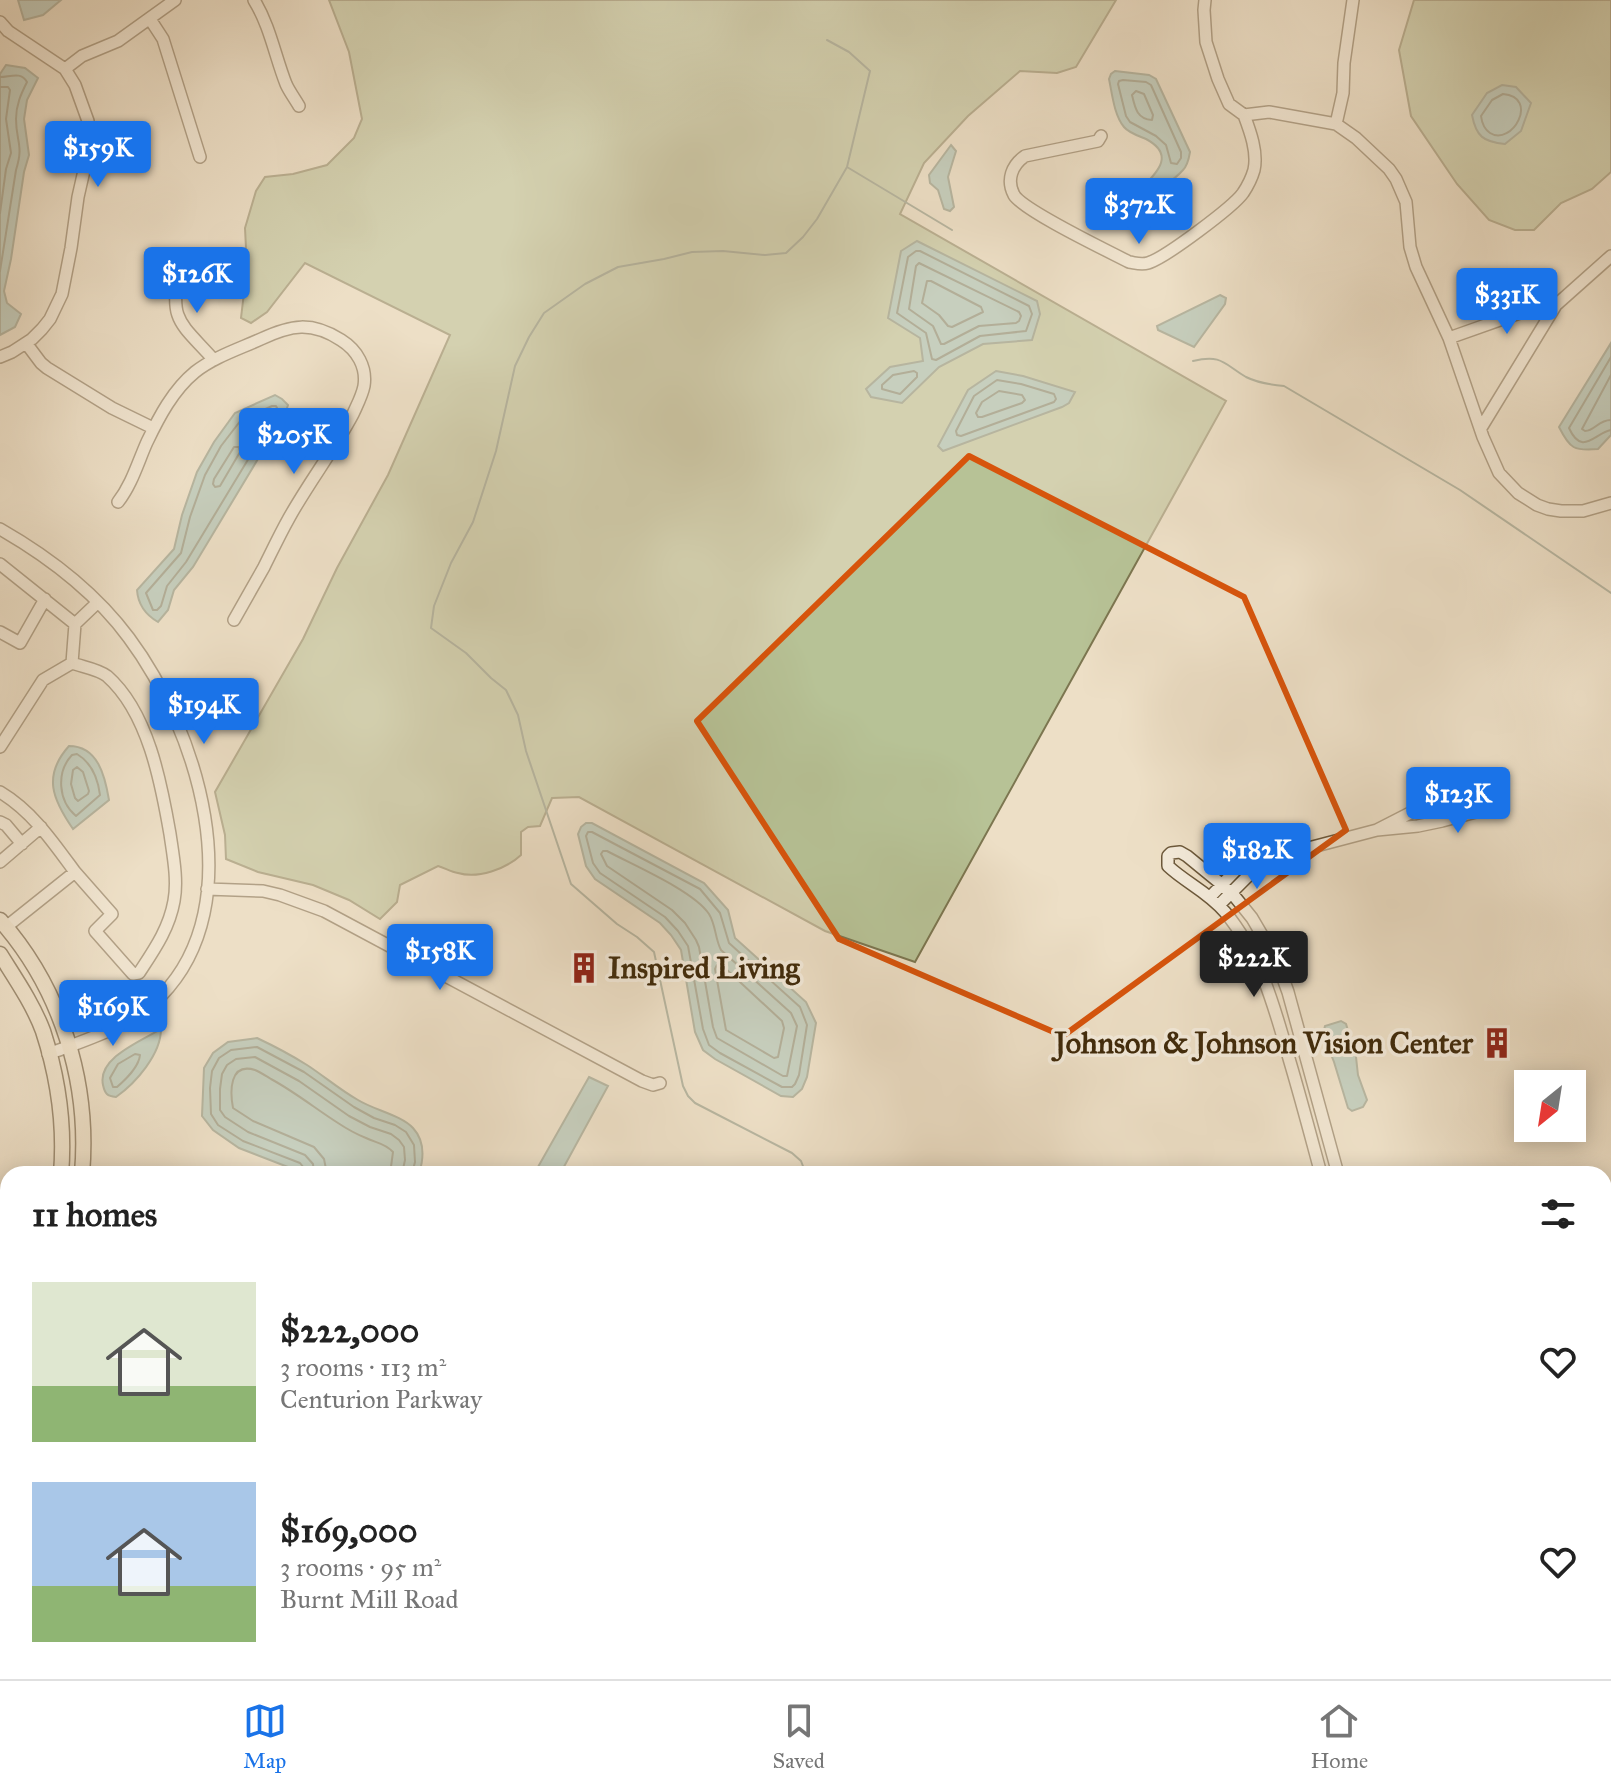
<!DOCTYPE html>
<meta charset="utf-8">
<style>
body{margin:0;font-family:"IM FELL Great Primer",serif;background:#f6f6f6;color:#222;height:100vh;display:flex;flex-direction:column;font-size:30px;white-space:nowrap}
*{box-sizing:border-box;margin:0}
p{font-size:26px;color:#767676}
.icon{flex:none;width:44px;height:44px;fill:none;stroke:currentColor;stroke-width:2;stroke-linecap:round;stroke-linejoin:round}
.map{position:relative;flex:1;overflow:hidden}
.drawer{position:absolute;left:0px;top:1166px;width:1612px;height:514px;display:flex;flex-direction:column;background:#fff;border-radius:24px 24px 0 0;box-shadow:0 4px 20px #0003}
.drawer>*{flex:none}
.needle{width:52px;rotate:210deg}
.buttons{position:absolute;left:1514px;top:1070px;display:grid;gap:16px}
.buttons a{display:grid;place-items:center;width:72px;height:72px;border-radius:0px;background:#fff;box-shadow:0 4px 20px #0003;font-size:40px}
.price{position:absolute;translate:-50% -68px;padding:0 18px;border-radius:8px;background:#1a73e8;color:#fff;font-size:26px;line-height:52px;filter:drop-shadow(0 2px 4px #0008)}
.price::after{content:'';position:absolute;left:50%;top:48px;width:24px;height:18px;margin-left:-12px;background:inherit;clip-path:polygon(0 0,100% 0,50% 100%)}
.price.selected{background:#222;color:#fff}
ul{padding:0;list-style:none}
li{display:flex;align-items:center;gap:24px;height:200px;padding:0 32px}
li span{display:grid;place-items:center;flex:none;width:224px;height:160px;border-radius:0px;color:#555}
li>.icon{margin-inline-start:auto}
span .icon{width:96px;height:96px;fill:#fffc;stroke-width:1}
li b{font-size:34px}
h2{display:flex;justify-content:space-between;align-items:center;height:96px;padding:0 32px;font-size:34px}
.menu{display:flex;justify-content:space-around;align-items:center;height:112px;border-top:2px solid #e0e0e0;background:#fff;font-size:22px;color:#767676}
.menu a{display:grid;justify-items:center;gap:4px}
.menu .selected{color:#1a73e8}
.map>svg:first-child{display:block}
.green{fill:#b7c296;stroke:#7c7650;stroke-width:2}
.water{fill:#99bdb3;stroke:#768370;stroke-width:2}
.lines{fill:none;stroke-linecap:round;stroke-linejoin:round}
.shore{stroke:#6d745f;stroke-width:2}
.stream{stroke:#768370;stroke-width:2}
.minor-casing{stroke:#6c583a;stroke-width:14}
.major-casing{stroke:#412b0b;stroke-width:17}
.minor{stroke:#f3eada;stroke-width:11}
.major{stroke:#eddfc6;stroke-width:14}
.marked{fill:none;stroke:#d7540c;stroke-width:6;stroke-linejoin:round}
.labels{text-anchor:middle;stroke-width:7;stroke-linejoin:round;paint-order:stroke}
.poi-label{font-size:30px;font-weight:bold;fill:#412b0b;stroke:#f3eada;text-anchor:start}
</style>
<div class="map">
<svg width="1611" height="1679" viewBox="0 0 1611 1679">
<rect width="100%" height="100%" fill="#eddfc6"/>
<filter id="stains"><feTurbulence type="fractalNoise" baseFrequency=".0025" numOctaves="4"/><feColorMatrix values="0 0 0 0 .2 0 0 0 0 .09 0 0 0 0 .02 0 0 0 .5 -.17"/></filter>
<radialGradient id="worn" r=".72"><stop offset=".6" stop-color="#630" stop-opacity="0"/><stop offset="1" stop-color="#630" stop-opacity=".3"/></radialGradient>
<path class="green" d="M329,0h787l-40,67 -19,6 -37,-2 -52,45 -44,47 -24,51 326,187 -311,561 -90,-31 -246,-134 -27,1 -12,28 -12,1 -7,5v23c-15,14 -43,24 -63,18 -7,-1 -13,-5 -20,-7l-38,19 -3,17 -17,17 -31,-19 -36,-15 -55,-13 -32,-13 -1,-24 -10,-43 88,-153 34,-71 51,-93 62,-140 -145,-72 -38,49 -16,11 -10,-5 6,-50 -2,-40 11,-37 9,-14 28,-3 34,-9 27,-27 8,-19 -13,-67z
M1414,0h197v172l-19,17 -31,14 -27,27h-19l-26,-10 -32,-36 -46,-68 -12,-66z
M0,1632h4l4,8v32h22l12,7h-40l-2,-4z"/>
<path class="water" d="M18,0h43l-18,15 -19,5z
M6,65l19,3 13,10 -11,22 -3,19 5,36 -5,17 -13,87 -7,32 3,12 14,11 -6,13 -15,8v-261z
M1115,71l34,4 7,4 34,73c-1,6 -2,13 -7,18 -8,9 -32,27 -44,27l-1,-5c16,-17 40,-36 8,-53 -7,-3 -17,-6 -22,-12 -10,-12 -12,-34 -15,-48l2,-5z
M1502,85l14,2 15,16 -10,28 -16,13c-22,-2 -29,-8 -33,-29l15,-22z
M951,145l5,6 -8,26 6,30 -4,4 -6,-2 -6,-19 -8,-7 -1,-8z
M917,241l120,60 3,13 -8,26 -49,4 -44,23 -37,36 -31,-6 -5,-8 24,-22 33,-6 -3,-23 -32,-20 13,-67z
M1220,295l6,3 -1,6 -31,43 -36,-17 -1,-4z
M1611,343v92l-13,14c-24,2 -28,0 -39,-22z
M996,371l27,5 52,16 -6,11 -7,4 -119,44 -5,-5 30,-56z
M275,395l7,4 6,6 -3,9 -92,153 -19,23 -6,20 -10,12c-12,-7 -20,-17 -21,-32l37,-41 8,-34 15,-43 17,-30 21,-29z
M69,746c29,0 36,30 40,54l-36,29c-20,-29 -31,-53 -4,-83z
M586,823h6l112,60 24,27 7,28 71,64 10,21 -9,54 -5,12 -9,8 -12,-1 -66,-37 -12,-9 -8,-18 -14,-82 -10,-15 -11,-12 -65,-44 -9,-13 -8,-32 3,-7z
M1341,1021l5,3 10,33 2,18 9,25 -4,7 -11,4 -4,-3 -14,-46 -11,-28 2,-8z
M161,1029c0,25 -25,54 -45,68 -9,-1 -11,-3 -13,-12 -6,-27 38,-44 58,-56z
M257,1038c17,8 34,17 50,27 17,11 33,25 51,35 16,10 43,15 55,28 12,13 11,30 6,46h-113l-67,-26 -26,-18 -11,-14 2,-48 9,-15 15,-11z
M589,1077l19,9 -48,88h-26z
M52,1672h138l13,7h-141z"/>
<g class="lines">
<path class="shore" d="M0,77c10,0 21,-6 27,5 -6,12 -11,23 -11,37 0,23 8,26 0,51l-16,101
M1123,80l23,2 5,3 30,67v6l-4,6 -6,-1 -5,-18 -10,-9 -26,-14 -4,-6 -8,-32 1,-3z
M0,87h8l2,3 -4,29 5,34 -5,16 -6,44
M1136,91l8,3 9,21 -1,5c-15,-1 -17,-12 -20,-25z
M1503,94c37,3 9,53 -13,39 -6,-4 -8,-9 -9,-17l11,-16z
M916,251h4l109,55 3,8 -6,17 -46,5 -44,24 -4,-1 -6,-26 -29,-20 11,-56z
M919,263l100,49 2,4 -2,5 -3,2 -37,3 -35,18h-3l-8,-18 -24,-17 7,-43z
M927,281h4l50,26 2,5 -31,15 -4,-1 -9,-11 -17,-12z
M1611,357l-42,71c13,29 26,5 42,2
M914,371l3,2v4l-17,17 -18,-5v-4l11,-10z
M1611,375l-29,54 3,2c10,0 13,-11 26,-11
M997,380l24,4 33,10 2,5 -2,3 -93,34 -4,-1 -1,-4 18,-35z
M999,391l23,4 3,5 -3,3 -40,14h-4l-2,-4 6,-11z
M272,406h4l2,4 -92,152 -19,24 -6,20 -4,4h-4l-7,-17 35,-40 9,-36 15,-42 16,-29 20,-26z
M234,447h5l1,5 -20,34 -5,1 -2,-3 1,-5z
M77,754c15,9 21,25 23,41l-24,21c-18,-15 -20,-44 -4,-61z
M77,767l6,5 6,19 -1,3 -10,7 -3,-3 -4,-14 2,-14z
M588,832h4l108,57 20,24 9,30 71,64 7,18 -8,50 -4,9 -3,3h-10l-62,-34 -11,-8 -6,-16 -15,-83 -10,-15 -13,-14 -65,-44 -7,-10 -7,-27z
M603,851h4c26,14 87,40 102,63 7,11 6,25 12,36l70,63 6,13 -10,50h-4l-66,-38 -4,-11 -14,-80 -3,-7 -11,-17 -13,-13 -65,-44 -6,-12z
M717,965h4l6,5 55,51 2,7 -6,29 -4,1 -48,-28 -11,-61z
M135,1054l5,1c-1,12 -14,24 -23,32h-4l-3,-9 8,-14z
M304,1174v-6l-4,-5 -57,-22 -25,-16 -7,-11 -1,-26 2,-17 7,-13 12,-8 26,-3 47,25 50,35 20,11 21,7 11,7 8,13 1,17 -3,12
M314,1174l-1,-10 -8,-9 -57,-23 -23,-15 -5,-7v-21l2,-15 5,-9 9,-6 19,-2 44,24 50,35 21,11 21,7 8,6 5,7 1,13 -3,14
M327,1174l-3,-15 -10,-12 -61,-26 -20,-13c-3,-16 -4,-46 22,-38 5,2 11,6 16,9 24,13 45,30 67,44 9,6 18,11 28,15 10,5 19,5 27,14l-3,22"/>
<path class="stream" d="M847,167l105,63
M1193,361c29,-7 31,3 53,16 12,6 26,8 38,9l176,104 151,103
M806,1174l-5,-13 -9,-8 -97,-50 -7,-7 -5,-10 -29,-134 -17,-15 -20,-13 -46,-40 -45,-133 -8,-36 -12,-25 -15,-12 -25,-25 -35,-25 3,-22 17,-43 22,-41 23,-71 19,-85 14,-29 15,-24 41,-29 33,-17 46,-8 28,-7 31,-1 42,4 21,-2 17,-16 14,-18 30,-52 23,-96 -21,-19 -22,-12
M0,1649l8,16
M13,1672l10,7
M590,1679l4,-7"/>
<defs>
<path id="minor" d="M254,0c16,26 21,56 32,84 3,7 9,15 13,22
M1205,0l-1,10 2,32 12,37 11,25 15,11
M150,19l13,20 37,118
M0,22l8,9 57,38 10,16 13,36v32l-10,44 -7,51 -9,46 -12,25 -8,10 -10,10 -20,13 -12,5
M65,69l17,-13 36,-15 57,-41
M1336,124l7,-31 1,-30 9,-63
M1101,136l-3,5 -73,15c-13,9 -19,24 -11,39 10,16 94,56 115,67 7,1 12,3 19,1 17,-5 85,-56 95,-70 4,-6 9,-16 11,-23 4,-18 -4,-39 -10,-55l25,-3 67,12 20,14 33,31 7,10 10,23 4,45 6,20 33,71 34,99 16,36 19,20 19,12 11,4 13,2h22l28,-8
M179,268c-10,54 1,54 35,92
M1449,338l79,-28 28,-5
M26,343l15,20 6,5 65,40 41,20
M1481,428l75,-123 55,-49
M118,502c14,-18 20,-40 29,-60 12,-25 26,-52 48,-70 19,-15 44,-23 66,-33 30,-14 50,-18 80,1 16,10 26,27 23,46 -2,10 -7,19 -11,28 -19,36 -44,68 -64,104 -9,16 -17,33 -25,49 -10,18 -20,35 -30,53
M0,529c49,28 95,63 129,109 68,91 123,265 32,358 -31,31 -73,43 -113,58
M0,564l75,60
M75,624l22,-21
M0,632l20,11 25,-44
M0,747l43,-67 29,-17
M0,792c32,19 53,50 75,80
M0,822l6,3 16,19
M0,862l41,-35
M207,889l56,2 17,4 44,16 318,170 11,4 7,-2
M1210,897l27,-28 17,-8 24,-5 99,-26 41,-4 24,-5 34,-9 16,-8c2,-8 -3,-13 -7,-18l-13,-2 -7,1 -88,45
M1219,905l29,-29 22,-15
M6,927l69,-55 37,42 -17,17 38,43 6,-1c15,-23 30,-44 35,-72 4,-21 -1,-46 -4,-67 -9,-52 -22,-122 -63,-158 -9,-7 -24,-9 -35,-13l3,-39
M1321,1174c-10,-37 -20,-75 -31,-112 -15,-53 -29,-107 -65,-150 -18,-21 -39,-29 -57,-46v-10l3,-3 9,-1 7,4 44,36 21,26 24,41 12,33 50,182
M1435,1679l1,-7
M1449,1679l1,-7"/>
<path id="major" d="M0,920c61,69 90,162 82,254
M0,954c15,24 33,50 43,77 15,46 22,95 18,143
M1604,1310l7,3
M1604,1333l7,3
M0,1343l8,-15
M0,1391l8,-15
M0,1436l8,4
M0,1457l8,4
M412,1672l14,7
M472,1672l31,7
M635,1679l33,-7
M718,1679l13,-7"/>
</defs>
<use href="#minor" class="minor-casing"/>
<use href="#major" class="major-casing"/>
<use href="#minor" class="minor"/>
<use href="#major" class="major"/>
</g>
<path d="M0 0H1611V1679H0ZM969,456l275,141 102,233 -283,206 -224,-97 -142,-218z" fill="#eddfc6" fill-opacity=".55" fill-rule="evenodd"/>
<path class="marked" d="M969,456l275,141 102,233 -283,206 -224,-97 -142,-218z"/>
<defs>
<symbol id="building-bare" viewBox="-9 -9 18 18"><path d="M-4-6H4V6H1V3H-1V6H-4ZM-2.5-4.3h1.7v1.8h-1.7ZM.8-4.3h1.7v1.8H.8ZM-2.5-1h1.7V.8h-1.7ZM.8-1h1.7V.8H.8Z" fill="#8f2418" stroke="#f3eada" stroke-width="2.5" paint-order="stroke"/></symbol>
</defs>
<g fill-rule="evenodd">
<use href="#building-bare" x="562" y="946" width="44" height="44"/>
<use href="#building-bare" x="1475" y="1021" width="44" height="44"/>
</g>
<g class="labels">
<g class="poi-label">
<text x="608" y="978">Inspired Living</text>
<text x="1473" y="1053" text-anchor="end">Johnson &amp; Johnson Vision Center</text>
</g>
</g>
<rect width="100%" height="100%" filter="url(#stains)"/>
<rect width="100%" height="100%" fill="url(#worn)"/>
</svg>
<div class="buttons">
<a><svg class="needle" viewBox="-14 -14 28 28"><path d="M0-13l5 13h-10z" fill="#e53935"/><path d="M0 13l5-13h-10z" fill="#767676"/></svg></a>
</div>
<b class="price" style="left:98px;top:189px">$159K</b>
<b class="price" style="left:1139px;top:246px">$372K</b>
<b class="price" style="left:197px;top:315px">$126K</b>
<b class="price" style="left:1507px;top:336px">$331K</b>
<b class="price" style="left:294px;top:476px">$205K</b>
<b class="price" style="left:204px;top:746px">$194K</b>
<b class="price" style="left:1458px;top:835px">$123K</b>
<b class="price" style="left:1257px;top:891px">$182K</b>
<b class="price" style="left:440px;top:992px">$158K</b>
<b class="price selected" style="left:1254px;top:999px">$222K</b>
<b class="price" style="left:113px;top:1048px">$169K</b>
<section class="drawer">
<h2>11 homes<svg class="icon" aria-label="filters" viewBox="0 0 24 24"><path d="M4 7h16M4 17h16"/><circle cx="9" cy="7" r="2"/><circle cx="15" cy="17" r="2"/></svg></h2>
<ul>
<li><span style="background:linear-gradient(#dfe7d0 65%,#8fb573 0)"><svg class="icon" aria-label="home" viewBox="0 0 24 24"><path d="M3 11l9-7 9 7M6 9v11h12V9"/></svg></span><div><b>$222,000</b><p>3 rooms · 113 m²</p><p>Centurion Parkway</p></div><svg class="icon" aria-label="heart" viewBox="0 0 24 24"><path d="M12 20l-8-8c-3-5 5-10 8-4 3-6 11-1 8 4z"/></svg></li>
<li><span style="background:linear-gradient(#a9c7e8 65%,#8fb573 0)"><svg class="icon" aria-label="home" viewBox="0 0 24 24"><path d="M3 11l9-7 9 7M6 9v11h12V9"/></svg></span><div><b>$169,000</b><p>3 rooms · 95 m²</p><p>Burnt Mill Road</p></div><svg class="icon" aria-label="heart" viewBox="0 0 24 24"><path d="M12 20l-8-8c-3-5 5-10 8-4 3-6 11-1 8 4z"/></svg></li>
</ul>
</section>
</div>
<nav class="menu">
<a class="selected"><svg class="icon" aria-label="map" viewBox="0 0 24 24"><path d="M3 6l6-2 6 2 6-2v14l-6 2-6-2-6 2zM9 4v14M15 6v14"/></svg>Map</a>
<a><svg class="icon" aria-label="saved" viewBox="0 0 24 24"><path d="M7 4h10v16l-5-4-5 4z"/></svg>Saved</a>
<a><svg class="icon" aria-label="home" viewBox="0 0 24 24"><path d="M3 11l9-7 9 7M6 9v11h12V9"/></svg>Home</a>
</nav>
